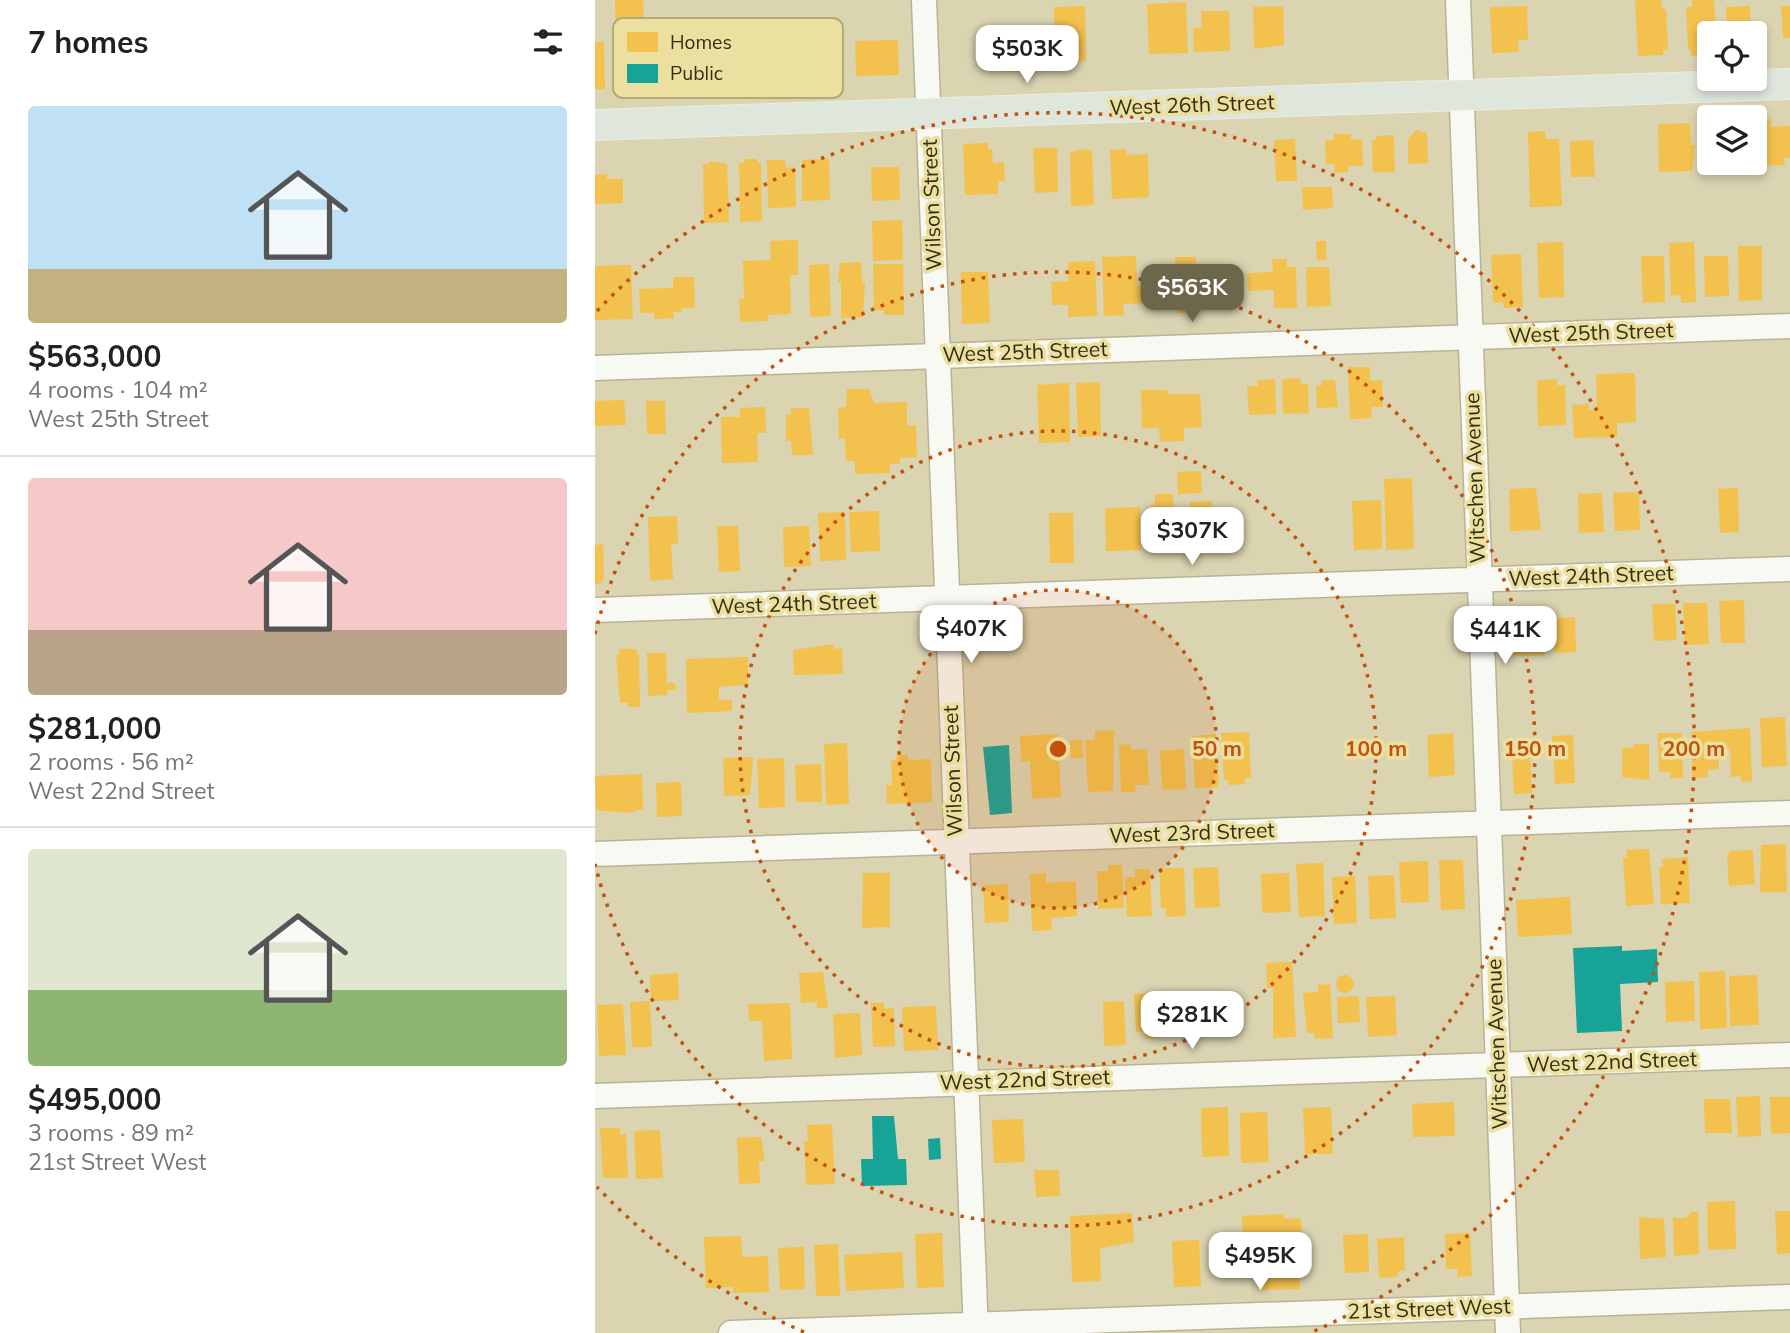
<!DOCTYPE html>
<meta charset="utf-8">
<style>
body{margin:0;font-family:Mulish,sans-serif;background:#f2f2f2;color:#202124;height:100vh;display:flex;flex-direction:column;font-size:26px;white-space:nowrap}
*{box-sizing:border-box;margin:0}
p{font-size:23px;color:#757577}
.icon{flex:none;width:38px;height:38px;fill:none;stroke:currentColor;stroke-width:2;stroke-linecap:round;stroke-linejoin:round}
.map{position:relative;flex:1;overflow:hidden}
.side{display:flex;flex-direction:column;background:#fff;width:595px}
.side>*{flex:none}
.fabs{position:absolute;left:1102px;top:21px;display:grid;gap:14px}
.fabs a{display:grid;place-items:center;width:70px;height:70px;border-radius:7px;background:#fff;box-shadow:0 4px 10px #0003;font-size:35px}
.price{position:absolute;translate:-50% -60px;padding:0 16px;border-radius:14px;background:#fff;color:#222;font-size:23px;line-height:46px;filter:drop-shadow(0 2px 4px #0008)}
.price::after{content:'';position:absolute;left:50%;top:42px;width:21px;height:16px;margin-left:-10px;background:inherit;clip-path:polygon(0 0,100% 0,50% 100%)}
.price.on{background:#6c674a;color:#fff}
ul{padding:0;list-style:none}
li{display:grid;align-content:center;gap:14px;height:371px;padding:0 28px}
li+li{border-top:2px solid #e0e0e0}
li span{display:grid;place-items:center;height:217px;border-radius:7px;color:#555}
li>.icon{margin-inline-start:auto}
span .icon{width:126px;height:126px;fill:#fffc;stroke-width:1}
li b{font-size:30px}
h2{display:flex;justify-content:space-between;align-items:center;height:84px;padding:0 28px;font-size:30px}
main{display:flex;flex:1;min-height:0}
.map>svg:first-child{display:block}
.homes{fill:#f2c14e}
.public{fill:#17a398}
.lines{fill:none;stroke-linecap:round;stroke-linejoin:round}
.minor-casing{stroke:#b8b397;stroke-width:27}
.major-casing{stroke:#eeecdc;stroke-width:32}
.minor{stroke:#f9f9f3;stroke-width:24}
.major{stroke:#dfe7dd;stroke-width:30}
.ring{fill:none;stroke:#c3500d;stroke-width:3.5;stroke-dasharray:3.5 7}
.labels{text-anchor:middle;stroke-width:7;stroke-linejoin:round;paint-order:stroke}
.street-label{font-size:21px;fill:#312d13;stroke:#ebe0a0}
.key{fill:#ebe0a0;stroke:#b3aa76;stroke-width:2}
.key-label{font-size:19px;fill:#312d13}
.centre{fill:#c3500d;stroke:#ebe0a0;stroke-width:3.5}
.ring-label{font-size:21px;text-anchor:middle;font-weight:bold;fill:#c3500d;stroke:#ebe0a0;stroke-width:7;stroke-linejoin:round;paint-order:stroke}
</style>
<main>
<section class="side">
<h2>7 homes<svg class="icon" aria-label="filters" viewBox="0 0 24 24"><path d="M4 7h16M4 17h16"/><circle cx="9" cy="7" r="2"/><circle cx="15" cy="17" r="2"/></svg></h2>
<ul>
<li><span style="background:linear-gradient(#bfe0f5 75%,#c2b280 0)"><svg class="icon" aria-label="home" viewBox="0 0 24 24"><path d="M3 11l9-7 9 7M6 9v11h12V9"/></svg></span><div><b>$563,000</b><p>4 rooms · 104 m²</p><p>West 25th Street</p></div></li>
<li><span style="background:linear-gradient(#f6c9c9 70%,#b9a48a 0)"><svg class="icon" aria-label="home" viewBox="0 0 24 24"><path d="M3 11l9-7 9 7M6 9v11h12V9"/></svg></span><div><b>$281,000</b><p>2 rooms · 56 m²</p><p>West 22nd Street</p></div></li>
<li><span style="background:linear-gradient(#dfe7d0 65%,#8fb573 0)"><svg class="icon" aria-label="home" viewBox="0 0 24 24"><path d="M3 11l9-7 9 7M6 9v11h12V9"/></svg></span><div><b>$495,000</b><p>3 rooms · 89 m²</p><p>21st Street West</p></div></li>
</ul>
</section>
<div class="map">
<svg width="1195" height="1333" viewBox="0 0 1195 1333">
<rect width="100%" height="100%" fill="#dad4b1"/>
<path class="homes" d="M20,0h28l2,75h-28z
M1040,0h26l1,9h4l2,41h-5v5l-25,1z
M1097,0h22l2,33h-6v23h-19v-7h-3l-2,-42h6z
M591,2l2,51 -39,1 -2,-50z
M490,6l1,55 -31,1 -1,-55z
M688,6l1,39 -30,4 -1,-42z
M932,6l1,34h-10l1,12 -27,1 -2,-46z
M1155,6l1,27h-24l-1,-26z
M1186,6h9v32h-7z
M606,11h28l1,40 -36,1 -1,-24h9z
M410,31h35l1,34h-7v7h-28z
M303,40l1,35 -43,1 -1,-35z
M0,42h9l1,47h-10z
M1176,119v8l19,-1v32h-6l1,7 -33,1 3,-3v-43z
M1095,123l1,22h4l-3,26 -33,1 -1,-48z
M821,130l11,3 1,30 -20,1v-24z
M950,131v8h14l3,67 -32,1 -2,-75z
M739,134h17v6l11,-1 1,27h-15v6l-14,1v-9h-8l-1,-23 9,-1z
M799,135l1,37h-22l-1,-32h5l-1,-4z
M700,139l2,42h-21l-2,-41z
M998,140l2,37h-24l-1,-36z
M393,143v7l4,-1 1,14 11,-1 1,19h-7v13l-33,1 -2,-51z
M438,148h24l1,44 -23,1z
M490,149l7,2 2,54 -23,1 -1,-54z
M531,149v6l22,-1 1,43 -37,2 -2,-49z
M149,159h13v4h4l1,58 -22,1 -1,-59h5z
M234,159l1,41 -28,1v-41z
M172,160h18l1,8 9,-1 1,40 -28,1z
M114,161l18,3 2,58 -25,1 -1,-59h6z
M276,167h28l1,33 -28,1z
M12,174v5h16v24l-28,1v-29z
M707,187h30l1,21 -30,2z
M307,220l1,40 -30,1 -1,-40z
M203,240v35h-8l1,39 -23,1v6l-28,1 -1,-23h5l-1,-38 28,-1 -1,-19z
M721,241h10v19h-9z
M968,242l1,55 -25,1 -2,-55z
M1099,242l2,60 -15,1v-8l-10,1 -2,-53z
M1143,246h24v54l-23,1z
M926,254l2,53 -19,1 -1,-6 -10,1 -2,-48z
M541,256l1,30 10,-1v18l-24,1 1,11 -20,1 -2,-59z
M1046,256h23l1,46 -22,1z
M1109,256h24l1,40 -24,1z
M580,257h21l2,56h-21z
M677,259h15v8h9l1,41h-23v-18l-26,1 -1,-18 26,-1z
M500,261l2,55 -29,1v-12h-16l-1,-23 17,-1v-19z
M266,262l1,21h3l-2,34 -22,1v-36h-3l2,-19z
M234,264l2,52 -21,1 -1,-52z
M278,264h30l1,51h-20v-5h-10z
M631,264l1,24h7v15l-29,1 -1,-39z
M36,265l2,54 -38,1v-54z
M711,267h23l2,39 -24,1z
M366,272h27l2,51 -28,1z
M78,277h21l1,31h-14v4h-8l1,6 -20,1v-6h-14l-1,-24 34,-1z
M753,367h22v14l12,-1 1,27h-12l1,11 -22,1z
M1040,373l1,49 -19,1v14l-43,1 -2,-33 17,-1v6h8l-1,-36z
M706,378v6h7l1,29 -26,1 -1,-35z
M680,379l1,35 -27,1 -2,-29h11l-1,-6z
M962,379v6h8l1,40 -28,1 -1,-46z
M727,380h13l3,27 -21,1 -1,-22 6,-1z
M505,382l1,54 -23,1 -2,-54z
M474,383l1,59 -31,1 -2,-58z
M252,389h22l5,14 33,-1v24l9,-1 1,32 -17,1v6h-10v9l-35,1v-13h-9l-1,-23 -6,1 -1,-31 8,-1z
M546,390h26v4h33l2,33 -18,1v13l-24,1 -1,-14h-17z
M29,400l2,25 -31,1v-25z
M51,401h19l1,33h-19z
M170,407l1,26h-9l1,29 -36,1 -1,-46h19v-9z
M196,408h18l4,47h-21l-1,-14h-5v-26l5,-1z
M606,471l1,22 -24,1 -1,-22z
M817,478l2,71 -28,1 -2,-71z
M941,488l5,42 -31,1 -1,-42z
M1143,488l1,44 -19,1 -2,-44z
M1044,492l1,38 -25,1 -2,-38z
M1007,493l2,39 -25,1 -1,-39z
M560,494h18l1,57h-22l-1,-46h4z
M786,500l1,49 -28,1 -2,-49z
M617,501v33l-21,1 -1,-33z
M545,507l1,43 -35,1 -1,-43z
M284,511l1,40 -29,1 -2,-40z
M250,512l1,48 -26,1 -2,-48z
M454,513h24l1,50h-24z
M82,516l1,28h-7l2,35 -23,2 -2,-64z
M122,526h21l2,45 -21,1z
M214,526l2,40 -27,1 -1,-40z
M8,544l1,33 -2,6 -7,1v-39z
M1149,600l1,43h-24l-2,-42z
M1088,603h24l2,41 -24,1z
M1057,604h23l2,36 -23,1z
M947,617l1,17 -6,1v7h6l1,13 -30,1 -2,-38z
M980,617l1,35 -21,1 -1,-35z
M239,644v5l8,-1 1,26 -49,1 -1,-25z
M24,649h17l3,6 1,52h-12v-4h-8l-4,-48h3z
M52,653h19l1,30h8l1,7h-9l1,5 -20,1z
M153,657v28l-29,2v13h13v11l-45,2 -1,-54z
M1190,717l2,49 -25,1 -2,-49z
M1155,728l2,53 -11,1v-6l-10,1 -1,-28h-11v20l-11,1v7l-16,1 -1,-46z
M519,730l-1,61 -25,1 -3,-52h10v-9z
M654,732l2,46h-6v6l-16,1 -1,-5h-4l-3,-47z
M858,733l2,42 -26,2 -2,-42z
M1063,733h24l1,45h-13v-6h-11z
M463,734l3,63 -29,2 -2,-38 -9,1 -1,-26z
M621,734l3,53 -24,1 -3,-52z
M978,735l2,48 -20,1 -3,-48z
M475,740h12l1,18h-12z
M252,743l2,61 -23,1 -2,-61z
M535,744l1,6 16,-1 2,36h-14l1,7h-15l-2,-47z
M1039,744h15v36l-27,-3v-29h12z
M589,749l2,40 -24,1 -2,-39z
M301,755h12v5l23,-1 1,43 -45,2 -1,-19h6l-1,-25h5z
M935,755l2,38 -18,1 -2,-38z
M158,757l-3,38 -26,1 -1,-38z
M189,758l1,49 -26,1 -2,-49z
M226,764l1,38h-26l-1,-37z
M47,774l1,35 -15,4 -32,-3 -1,-34z
M86,782l1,34 -25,1 -1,-34z
M1191,844l1,48h-27l1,-47z
M1054,849l5,55 -28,2 -3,-48 4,-1 -1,-7z
M1158,850l2,34 -26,2 -2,-30 3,-5z
M1093,857l2,46 -29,1 -2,-37h4l-1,-8z
M844,860h24l2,49 -24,1z
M833,861l1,41 -28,1 -2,-41z
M728,863l2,53 -26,1 -3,-53z
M513,865h14l2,43 -26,1 -1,-38h11z
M623,867l2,40 -25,1 -2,-40z
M564,868h25l2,48 -20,1v-9h-5z
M540,869h15l2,47 -25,1 -2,-40h10z
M268,873h27v54l-28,1z
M451,873v10l30,-2 1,35 -26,2 1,12 -20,1 -2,-57z
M694,873l2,39 -29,1 -1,-39z
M799,875l2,43 -26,1 -2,-43z
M760,876l2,47 -23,1 -2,-47z
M413,884l1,38 -24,1 -2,-38z
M975,897l2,37 -54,3 -2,-37z
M697,962l4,75 -23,1v-50h-6l-1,-25z
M1130,971l2,57 -27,1 -1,-57z
M228,972l5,36h-11v-6l-16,1 -2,-30z
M83,973l1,27 -28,1 -1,-26z
M1162,975l2,50 -29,1 -1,-50z
M741 984a9 9 0 1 1 18 0a9 9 0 1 1-18 0Z
M1099,981l1,40 -29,1 -1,-40z
M735,984l3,54 -18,1 -1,-6h-7l-4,-40 15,-1v-7z
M562,993l2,45 -14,1v-7h-9l-2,-38z
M597,996l1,40 -24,1 -2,-40z
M764,996l1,26 -22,1 -1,-26z
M800,996l2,39 -29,2 -2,-40z
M632,997l2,39 -15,1v-8h-10l-2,-31z
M55,1001l2,46h-20l-2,-45z
M529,1001l2,44 -22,1 -1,-44z
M195,1003l2,56 -28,2 -2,-40h-13l-1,-17z
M276,1003h13v6l10,-1 1,38 -22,1z
M28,1004l3,51 -27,1 -2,-51z
M341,1006l2,44 -34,1 -2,-44z
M265,1013l2,42 -27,3 -2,-44z
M1165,1096l1,40 -23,1 -2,-40z
M1175,1097h20v36l-19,1z
M1109,1099h26l2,34h-27z
M859,1102l1,34 -42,1 -1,-33z
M633,1107l1,49 -27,1 -1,-49z
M736,1107l2,47h-28l-2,-46z
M672,1112l2,50 -28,1 -1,-50z
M428,1119l2,43 -31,1 -2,-43z
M237,1124l3,60 -29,1 -2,-44h4l-1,-16z
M5,1128h20v7l6,-1 2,44h-25z
M65,1130l3,48 -27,1 -2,-48z
M166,1137l4,24h-6l1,22 -21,1 -2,-46z
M439,1170h25l1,26 -24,1z
M1140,1201l1,48 -28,1 -1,-48z
M1180,1211h15v42l-13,1z
M1096,1212h7l1,42 -25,2 -1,-38h13z
M537,1213l2,29 -34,6 1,33 -29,1 -2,-66z
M689,1214v5l17,-1 2,53h-4l1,18 -40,1 -1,-15 -14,1 -3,-60z
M1044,1217l25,2 2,38 -26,2z
M347,1233l2,54 -27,1 -2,-54z
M875,1233l2,43 -14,1 -1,-8h-11l-1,-35z
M773,1234l1,38 -24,1 -2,-38z
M146,1236l1,21 26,-1 1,36 -36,1v-6l-27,1 -2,-51z
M809,1237l1,34h-7v6l-19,1 -2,-39z
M604,1240l2,46 -27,1 -2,-46z
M243,1244l2,52h-24l-2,-51z
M209,1247l1,42 -25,1 -2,-42z
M307,1252l2,36 -58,3 -2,-36z"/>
<path class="public" d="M414,745l3,68 -22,2 -7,-68z
M1027,946v5l35,-2 1,33 -38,2 2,47 -45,2 -4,-85z
M277,1116h22l4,43h8l1,26 -45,1 -1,-27h12z
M345,1138l1,21 -12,1 -1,-21z"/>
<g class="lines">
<defs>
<path id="minor" d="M329,0l52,1333
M863,0l50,1333
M0,368l1195,-42
M0,610l1195,-41
M0,854l1195,-41
M0,1096l1195,-41
M136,1333l1059,-36"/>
<path id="major" d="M0,125l1195,-41"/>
</defs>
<use href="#minor" class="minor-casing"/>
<use href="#major" class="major-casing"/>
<use href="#minor" class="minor"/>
<use href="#major" class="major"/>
</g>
<circle cx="463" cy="749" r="159" fill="#c3500d" fill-opacity=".12"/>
<g class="ring">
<circle cx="463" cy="749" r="159"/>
<circle cx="463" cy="749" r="318"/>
<path d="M0 634A477 477 0 1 1 0 864"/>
<path d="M209 1332A636 636 0 0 1 2 1187M2 311A636 636 0 1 1 717 1332"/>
</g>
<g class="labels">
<g class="street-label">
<text transform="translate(597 105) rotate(-2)" y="7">West 26th Street</text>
<text transform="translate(337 205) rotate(-92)" y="7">Wilson Street</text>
<text transform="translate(996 333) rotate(-2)" y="7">West 25th Street</text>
<text transform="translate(430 352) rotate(-2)" y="7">West 25th Street</text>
<text transform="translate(880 478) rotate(-92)" y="7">Witschen Avenue</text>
<text transform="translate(996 576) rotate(-2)" y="7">West 24th Street</text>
<text transform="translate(199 604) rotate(-2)" y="7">West 24th Street</text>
<text transform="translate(358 771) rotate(-92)" y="7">Wilson Street</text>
<text transform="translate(597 833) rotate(-2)" y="7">West 23rd Street</text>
<text transform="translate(902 1044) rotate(-92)" y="7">Witschen Avenue</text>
<text transform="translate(1017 1062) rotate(-2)" y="7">West 22nd Street</text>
<text transform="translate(430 1080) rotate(-2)" y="7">West 22nd Street</text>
<text transform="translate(834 1309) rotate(-2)" y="7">21st Street West</text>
</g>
</g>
<rect x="18" y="18" width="230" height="80" rx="10" class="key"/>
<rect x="32" y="32" width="31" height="20" fill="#f2c14e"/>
<rect x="32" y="64" width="31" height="19" fill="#17a398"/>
<g class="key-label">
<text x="75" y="49">Homes</text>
<text x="75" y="80">Public</text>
</g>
<circle cx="463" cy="749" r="10" class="centre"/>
<g class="ring-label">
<text x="622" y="756">50 m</text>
<text x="781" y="756">100 m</text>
<text x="940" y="756">150 m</text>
<text x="1099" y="756">200 m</text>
</g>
</svg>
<div class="fabs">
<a><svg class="icon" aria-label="locate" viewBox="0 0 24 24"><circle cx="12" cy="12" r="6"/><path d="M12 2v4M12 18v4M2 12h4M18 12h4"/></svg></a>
<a><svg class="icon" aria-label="layers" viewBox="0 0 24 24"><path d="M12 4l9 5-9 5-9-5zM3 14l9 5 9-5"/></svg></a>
</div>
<b class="price" style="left:432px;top:85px">$503K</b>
<b class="price on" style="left:597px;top:324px">$563K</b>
<b class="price" style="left:597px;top:567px">$307K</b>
<b class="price" style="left:376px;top:665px">$407K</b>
<b class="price" style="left:910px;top:666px">$441K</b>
<b class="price" style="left:597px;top:1051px">$281K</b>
<b class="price" style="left:665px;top:1292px">$495K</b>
</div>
</main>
